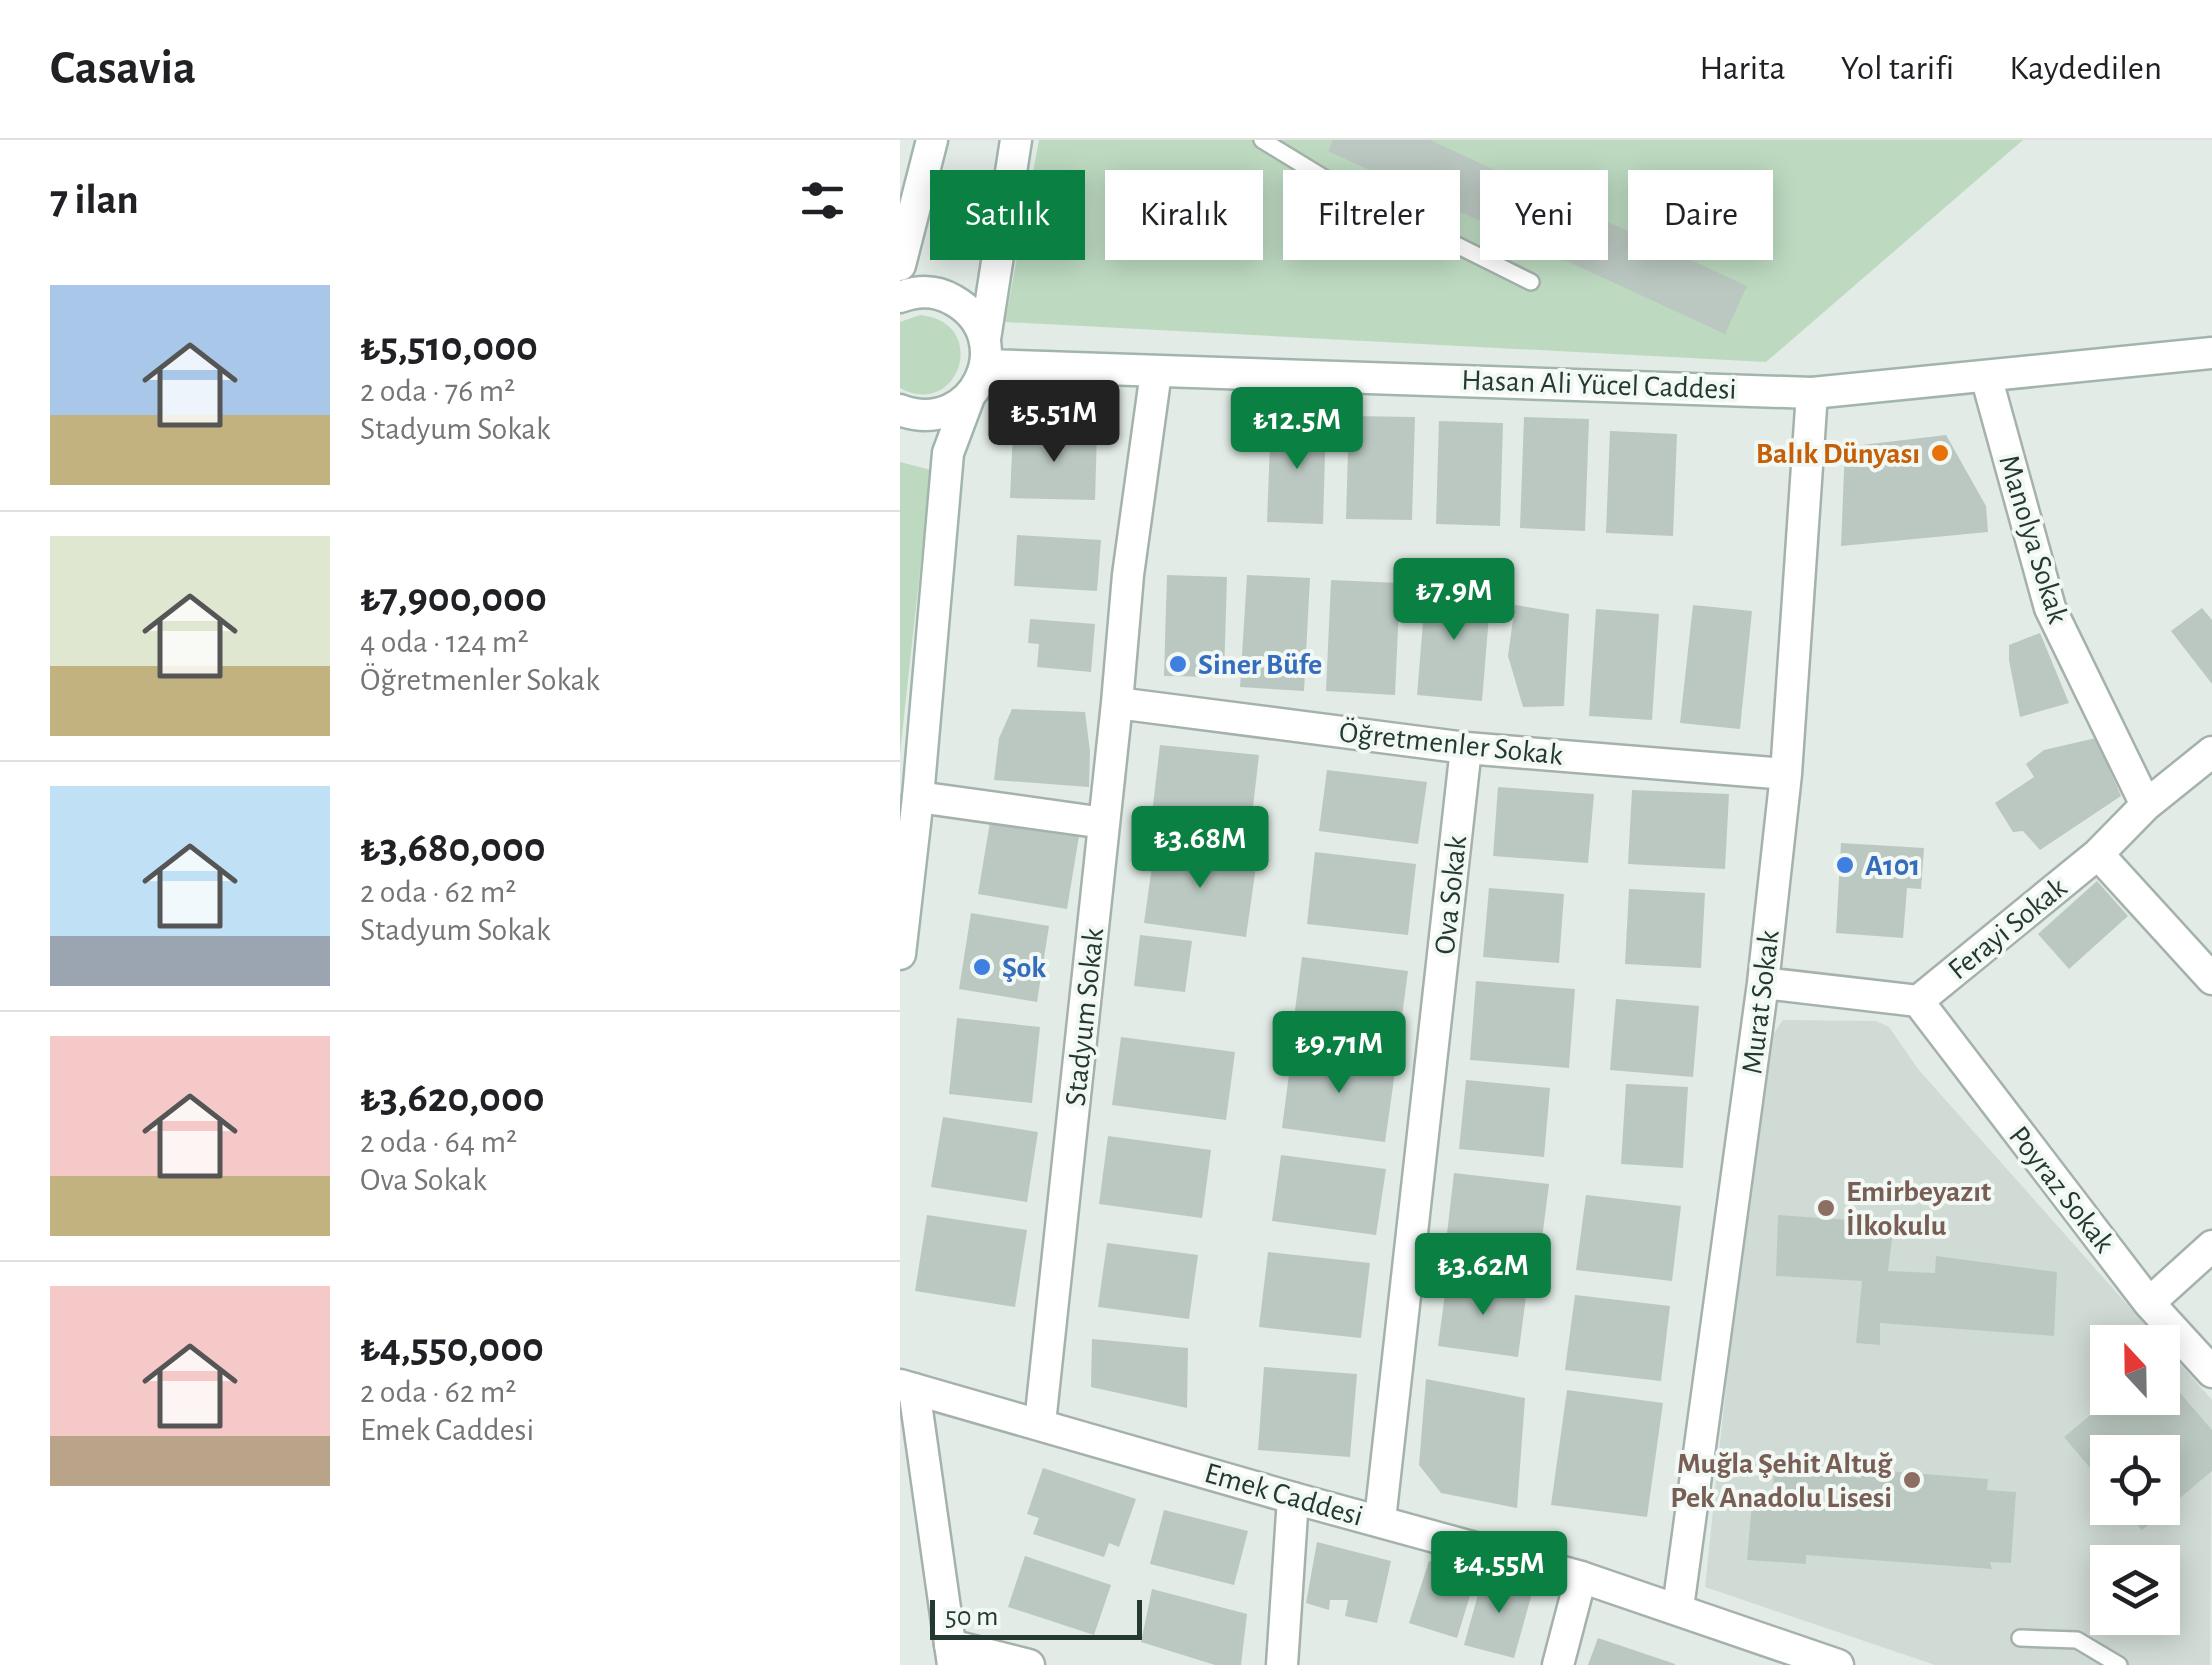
<!DOCTYPE html>
<html lang="tr">
<meta charset="utf-8">
<style>
body{margin:0;font-family:"Alegreya Sans",sans-serif;background:#f6f6f6;color:#202124;height:100vh;display:flex;flex-direction:column;font-size:38px;white-space:nowrap}
*{box-sizing:border-box;margin:0}
p{font-size:32px;color:#757577}
.icon{flex:none;width:55px;height:55px;fill:none;stroke:currentColor;stroke-width:2;stroke-linecap:round;stroke-linejoin:round}
.map{position:relative;flex:1;overflow:hidden}
.drawer{display:flex;flex-direction:column;background:#fff;width:900px}
.drawer>*{flex:none}
.banner{position:absolute;left:30px;top:30px;width:950px;height:90px;display:flex;gap:20px}
.needle{width:65px;rotate:338deg}
.buttons{position:absolute;left:1190px;top:1185px;display:grid;gap:20px}
.buttons a{display:grid;place-items:center;width:90px;height:90px;border-radius:0px;background:#fff;box-shadow:0 5px 25px #0003;font-size:50px}
.scale{position:absolute;left:30px;bottom:25px;width:212px;box-sizing:border-box;padding-left:10px;border:5px solid #243a31;border-top:0;font-size:28px;line-height:35px;white-space:nowrap;color:#243a31;-webkit-text-stroke:8px #f2f8f4;paint-order:stroke}
.price{position:absolute;translate:-50% -85px;padding:0 22px;border-radius:10px;background:#0b8043;color:#fff;font-size:32px;line-height:65px;filter:drop-shadow(0 2px 5px #0008)}
.price::after{content:'';position:absolute;left:50%;top:60px;width:30px;height:22px;margin-left:-15px;background:inherit;clip-path:polygon(0 0,100% 0,50% 100%)}
.price.active{background:#222;color:#fff}
ul{padding:0;list-style:none}
li{display:flex;align-items:center;gap:30px;height:250px;padding:0 50px}
li+li{border-top:2px solid #e0e0e0}
li span{display:grid;place-items:center;flex:none;width:280px;height:200px;border-radius:0px;color:#555}
li>.icon{margin-inline-start:auto}
span .icon{width:120px;height:120px;fill:#fffc;stroke-width:1}
li b{font-size:42px}
h2{display:flex;justify-content:space-between;align-items:center;height:120px;padding:0 50px;font-size:42px}
.pill{padding:0 35px;border-radius:0px;background:#fff;box-shadow:0 5px 25px #0003;font-size:35px;line-height:90px}
.pill.active{background:#0b8043;color:#fff}
header{display:flex;align-items:center;gap:60px;box-sizing:border-box;height:140px;padding:0 50px;background:#fff;border-bottom:2px solid #e0e0e0}
header strong{font-size:48px}
nav{display:flex;gap:55px;margin-inline-start:auto;font-size:35px}
main{display:flex;flex:1;min-height:0}
.map>svg:first-child{display:block}
.built{fill:#d1dbd5;fill-rule:evenodd}
.green{fill:#bddac1}
.building{fill:#bbc8c1}
.lines{fill:none;stroke-linecap:round;stroke-linejoin:round}
.service-casing{stroke:#a5b2ac;stroke-width:20}
.minor-casing{stroke:#a5b2ac;stroke-width:35}
.tertiary-casing{stroke:#a5b2ac;stroke-width:35}
.secondary-casing{stroke:#a2b5ac;stroke-width:35}
.service{stroke:#fff;stroke-width:15}
.minor{stroke:#fff;stroke-width:30}
.tertiary{stroke:#fff;stroke-width:30}
.secondary{stroke:#fff;stroke-width:30}
.food-dot{fill:#e8710a;stroke:#f2f8f4;stroke-width:4}
.shop-dot{fill:#3f7fe0;stroke:#f2f8f4;stroke-width:4}
.education-dot{fill:#8d6e63;stroke:#f2f8f4;stroke-width:4}
.labels{text-anchor:middle;stroke-width:8;stroke-linejoin:round;paint-order:stroke}
.street-label{font-size:30px;fill:#243a31;stroke:#f2f8f4}
.food-label{font-size:30px;font-weight:bold;fill:#c56008;stroke:#f2f8f4;text-anchor:end}
.shop-label{font-size:30px;font-weight:bold;fill:#366cbe;stroke:#f2f8f4;text-anchor:start}
.education-label{font-size:30px;font-weight:bold;fill:#785e54;stroke:#f2f8f4;text-anchor:start}
</style>
<header>
<strong>Casavia</strong>
<nav><a>Harita</a><a>Yol tarifi</a><a>Kaydedilen</a></nav>
</header>
<main>
<section class="drawer">
<h2>7 ilan<svg class="icon" aria-label="filters" viewBox="0 0 24 24"><path d="M4 7h16M4 17h16"/><circle cx="9" cy="7" r="2"/><circle cx="15" cy="17" r="2"/></svg></h2>
<ul>
<li><span style="background:linear-gradient(#a9c7e8 65%,#c2b280 0)"><svg class="icon" aria-label="home" viewBox="0 0 24 24"><path d="M3 11l9-7 9 7M6 9v11h12V9"/></svg></span><div><b>₺5,510,000</b><p>2 oda · 76 m²</p><p>Stadyum Sokak</p></div></li>
<li><span style="background:linear-gradient(#dfe7d0 65%,#c2b280 0)"><svg class="icon" aria-label="home" viewBox="0 0 24 24"><path d="M3 11l9-7 9 7M6 9v11h12V9"/></svg></span><div><b>₺7,900,000</b><p>4 oda · 124 m²</p><p>Öğretmenler Sokak</p></div></li>
<li><span style="background:linear-gradient(#bfe0f5 75%,#9aa5b1 0)"><svg class="icon" aria-label="home" viewBox="0 0 24 24"><path d="M3 11l9-7 9 7M6 9v11h12V9"/></svg></span><div><b>₺3,680,000</b><p>2 oda · 62 m²</p><p>Stadyum Sokak</p></div></li>
<li><span style="background:linear-gradient(#f6c9c9 70%,#c2b280 0)"><svg class="icon" aria-label="home" viewBox="0 0 24 24"><path d="M3 11l9-7 9 7M6 9v11h12V9"/></svg></span><div><b>₺3,620,000</b><p>2 oda · 64 m²</p><p>Ova Sokak</p></div></li>
<li><span style="background:linear-gradient(#f6c9c9 75%,#b9a48a 0)"><svg class="icon" aria-label="home" viewBox="0 0 24 24"><path d="M3 11l9-7 9 7M6 9v11h12V9"/></svg></span><div><b>₺4,550,000</b><p>2 oda · 62 m²</p><p>Emek Caddesi</p></div></li>
</ul>
</section>
<div class="map">
<svg width="1312" height="1525" viewBox="0 0 1312 1525">
<rect width="100%" height="100%" fill="#e2ebe6"/>
<path class="built" d="M883,880l93,1 13,6 29,42 294,331 -2,265h-275l-230,-78 25,-240 42,-311zM1208,1202h54v56h-54zM1208,1312h54v56h-54zM1208,1422h54v56h-54z"/>
<path class="green" d="M139,0h984l-257,222 -761,-40z
M20,175c71,7 39,105 -20,73v-66z
M0,322l31,8 -31,283z"/>
<path class="building" d="M433,0h97l317,146 -22,48 -397,-183z
M449,276l66,1 -3,103 -66,-1z
M624,277l65,2 -4,112 -65,-3z
M371,279l55,2 -3,103 -56,-2z
M539,281l64,2 -3,103 -64,-2z
M113,290l84,2 -2,68 -85,-2z
M710,291l67,3 -4,102 -67,-3z
M1046,295l40,71 2,26 -147,14 4,-99z
M117,395l84,5 -4,51 -83,-5z
M267,435l60,2 -3,100 -60,-1z
M347,435l63,3 -6,113 -64,-4z
M431,440l69,3 -5,112 -69,-4z
M526,446l65,5 -9,110 -65,-6z
M615,465l54,9 -5,92 -41,1 -15,-51z
M793,465l59,6 -12,118 -60,-6z
M1302,468l10,12v64l-41,-53z
M696,469l63,5 -7,106 -63,-4z
M130,479l65,5 -4,48 -54,-5 2,-23 -11,-1z
M1140,493l29,70 -49,14 -11,-57v-15z
M112,569l73,3 5,39 -1,36 -95,-7 5,-42z
M1196,598l25,58 -81,54 -17,-19 -10,1 -18,-29 39,-26 -8,-13 18,-14z
M260,605l99,10 -8,69 -99,-10z
M427,630l100,12 -9,62 -99,-13z
M598,647l96,7 -6,69 -95,-7z
M732,650l97,4 -4,75 -97,-5z
M90,682l89,14 -12,73 -89,-15z
M941,703l83,5 -3,41 -14,-1 -4,50 -67,-5z
M255,705l102,14 -11,78 -102,-14z
M415,712l101,12 -8,71 -101,-11z
M1197,741l31,35 -59,53 -31,-35z
M589,748l75,6 -5,69 -76,-6z
M729,749l76,4 -4,75 -76,-4z
M71,773l78,13 -12,76 -78,-13z
M240,795l52,6 -7,51 -51,-6z
M402,817l106,14 -9,68 -106,-13z
M576,841l99,8 -6,79 -99,-8z
M716,859l83,7 -6,71 -83,-7z
M57,878l83,9 -8,76 -83,-9z
M221,897l114,15 -9,68 -114,-15z
M392,911l104,14 -11,77 -103,-14z
M566,940l84,8 -6,69 -85,-8z
M726,944l62,3 -5,81 -62,-4z
M43,977l95,15 -11,70 -96,-15z
M208,996l103,14 -9,68 -103,-14z
M381,1015l105,14 -10,66 -104,-14z
M554,1033l95,11 -10,78 -94,-11z
M686,1055l95,11 -9,75 -96,-11z
M27,1075l100,15 -12,77 -100,-16z
M878,1075l116,8 -6,48 47,2 1,-17 121,16 -3,64 -174,-13v22l-24,-2 6,-62 -86,-5z
M207,1103l91,12 -9,64 -91,-12z
M368,1112l102,11 -9,75 -102,-11z
M547,1139l80,10 -9,68 -80,-11z
M675,1155l95,11 -9,75 -96,-11z
M192,1199l96,9 -1,60 -96,-21z
M364,1227l93,7 -7,83 -92,-7z
M1262,1232l50,58v41l-70,59 -19,-22h39v-56h-54v37l-44,-52 47,-39h51z
M526,1239l99,19 -8,110 -76,-15 -22,-28z
M667,1250l96,13 -16,114 -96,-12z
M914,1326l31,2v8l16,2v-9l127,10 -1,11 29,2 -5,71 -21,-1 2,7 -186,-14v9l-59,-4 5,-57 20,1 2,-30 39,3z
M143,1328l93,31 -17,48 -10,-4 -5,14 -71,-23 6,-16 -12,-4z
M264,1370l84,21 -14,54 -84,-21z
M417,1402l74,19 -14,62 -32,-7 3,-16h-18l-1,10 -23,-7z
M125,1416l86,29 -17,50 -86,-28z
M529,1421l47,15 -19,62 -48,-15z
M584,1433l50,13 -20,72 -50,-13z
M252,1449l95,25 -6,51h-26l-74,-23z
M698,1498l77,26v1h-87z"/>
<g class="lines">
<defs>
<path id="service" d="M362,0l72,44 197,98
M1120,1498l57,2 42,25"/>
<path id="minor" d="M1086,236l64,232 96,197
M217,563l349,45 320,26
M18,657l186,26
M1198,714l114,125
M863,843l155,18 180,-147 48,-49 66,-53
M1018,861l231,302 63,69
M1249,1163l63,-57
M14,1249l39,276
M140,1283l77,-720 11,-128 28,-203
M480,1380l86,-772
M778,1468l85,-625 23,-209 26,-381
M382,1525l11,-167
M658,1525l23,-88"/>
<path id="tertiary" d="M0,1245l393,113 288,79 257,88
M50,1505l79,20"/>
<path id="secondary" d="M0,125l32,-125
M0,157c18,-7 36,-7 53,3 68,38 21,138 -53,110
M85,199l31,-199
M85,225l827,28 400,-40
M0,814l18,-157 30,-344 21,-56"/>
</defs>
<use href="#service" class="service-casing"/>
<use href="#minor" class="minor-casing"/>
<use href="#tertiary" class="tertiary-casing"/>
<use href="#secondary" class="secondary-casing"/>
<use href="#service" class="service"/>
<use href="#minor" class="minor"/>
<use href="#tertiary" class="tertiary"/>
<use href="#secondary" class="secondary"/>
</g>
<circle class="food-dot" cx="1040" cy="313" r="10"/>
<g class="shop-dot">
<circle cx="278" cy="524" r="10"/>
<circle cx="945" cy="725" r="10"/>
<circle cx="82" cy="827" r="10"/>
</g>
<g class="education-dot">
<circle cx="926" cy="1068" r="10"/>
<circle cx="1012" cy="1340" r="10"/>
</g>
<g class="labels">
<g class="street-label">
<text transform="translate(699 244) rotate(2)" y="10">Hasan Ali Yücel Caddesi</text>
<text transform="translate(1134 399) rotate(73)" y="10">Manolya Sokak</text>
<text transform="translate(551 603) rotate(6)" y="10">Öğretmenler Sokak</text>
<text transform="translate(550 755) rotate(-84)" y="10">Ova Sokak</text>
<text transform="translate(1107 788) rotate(-39)" y="10">Ferayi Sokak</text>
<text transform="translate(860 862) rotate(-83)" y="10">Murat Sokak</text>
<text transform="translate(184 877) rotate(-84)" y="10">Stadyum Sokak</text>
<text transform="translate(1162 1049) rotate(52)" y="10">Poyraz Sokak</text>
<text transform="translate(384 1354) rotate(16)" y="10">Emek Caddesi</text>
</g>
<g class="food-label">
<text x="1020" y="323">Balık Dünyası</text>
</g>
<g class="shop-label">
<text x="298" y="534">Siner Büfe</text>
<text x="965" y="735">A101</text>
<text x="102" y="837">Şok</text>
</g>
<g class="education-label">
<text x="946" y="1061">Emirbeyazıt<tspan x="946" dy="34">İlkokulu</tspan></text>
<text x="992" y="1333" text-anchor="end">Muğla Şehit Altuğ<tspan x="992" dy="34">Pek Anadolu Lisesi</tspan></text>
</g>
</g>
</svg>
<div class="buttons">
<a><svg class="needle" viewBox="-14 -14 28 28"><path d="M0-13l5 13h-10z" fill="#e53935"/><path d="M0 13l5-13h-10z" fill="#757577"/></svg></a>
<a><svg class="icon" aria-label="locate" viewBox="0 0 24 24"><circle cx="12" cy="12" r="6"/><path d="M12 2v4M12 18v4M2 12h4M18 12h4"/></svg></a>
<a><svg class="icon" aria-label="layers" viewBox="0 0 24 24"><path d="M12 4l9 5-9 5-9-5zM3 14l9 5 9-5"/></svg></a>
</div>
<div class="scale">50 m</div>
<b class="price active" style="left:154px;top:325px">₺5.51M</b>
<b class="price" style="left:397px;top:332px">₺12.5M</b>
<b class="price" style="left:554px;top:503px">₺7.9M</b>
<b class="price" style="left:300px;top:751px">₺3.68M</b>
<b class="price" style="left:439px;top:956px">₺9.71M</b>
<b class="price" style="left:583px;top:1178px">₺3.62M</b>
<b class="price" style="left:599px;top:1476px">₺4.55M</b>
<div class="banner">
<a class="pill active">Satılık</a>
<a class="pill">Kiralık</a>
<a class="pill">Filtreler</a>
<a class="pill">Yeni</a>
<a class="pill">Daire</a>
</div>
</div>
</main>
